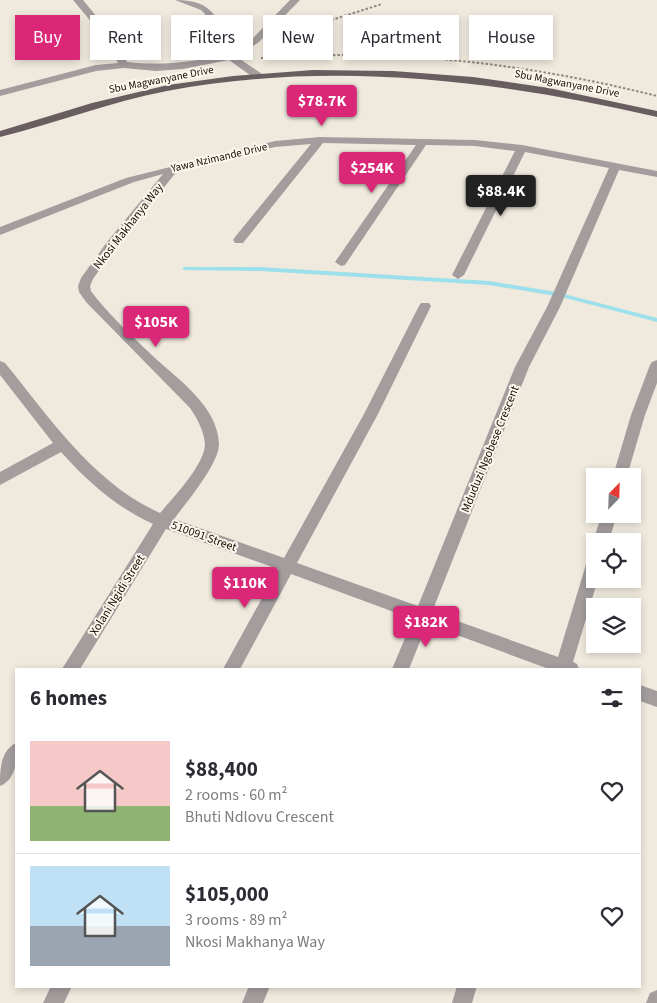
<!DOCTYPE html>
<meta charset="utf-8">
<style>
body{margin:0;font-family:"Source Sans 3",sans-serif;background:#f7f7f7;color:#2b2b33;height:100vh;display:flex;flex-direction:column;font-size:19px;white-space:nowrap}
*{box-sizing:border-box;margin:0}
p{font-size:16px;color:#7c7c81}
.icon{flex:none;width:28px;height:28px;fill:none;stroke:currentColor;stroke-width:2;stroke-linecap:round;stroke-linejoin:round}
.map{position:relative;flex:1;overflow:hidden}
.drawer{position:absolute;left:15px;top:668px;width:626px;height:320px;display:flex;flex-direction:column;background:#fff;border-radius:0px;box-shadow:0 2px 8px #0003}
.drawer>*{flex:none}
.top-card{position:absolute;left:15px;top:15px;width:628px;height:45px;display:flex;gap:10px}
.needle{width:32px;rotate:23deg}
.controls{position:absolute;left:586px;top:468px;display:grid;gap:10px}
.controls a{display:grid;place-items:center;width:55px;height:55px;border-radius:0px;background:#fff;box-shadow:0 2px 8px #0003;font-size:25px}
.price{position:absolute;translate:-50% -42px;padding:0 11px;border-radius:5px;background:#db2777;color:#fff;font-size:16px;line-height:32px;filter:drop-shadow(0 1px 2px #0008)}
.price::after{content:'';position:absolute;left:50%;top:30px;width:15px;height:11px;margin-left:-8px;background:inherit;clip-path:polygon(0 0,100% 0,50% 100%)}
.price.active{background:#222;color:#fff}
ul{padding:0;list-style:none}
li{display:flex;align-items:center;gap:15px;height:125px;padding:0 15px}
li+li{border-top:1px solid #e1e1e2}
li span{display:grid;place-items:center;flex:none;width:140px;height:100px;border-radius:0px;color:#555}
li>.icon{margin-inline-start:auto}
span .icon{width:60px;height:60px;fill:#fffc;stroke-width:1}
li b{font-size:21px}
h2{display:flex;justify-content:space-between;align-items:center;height:60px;padding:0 15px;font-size:21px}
.chip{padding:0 18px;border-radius:0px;background:#fff;box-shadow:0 2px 8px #0003;font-size:18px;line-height:45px}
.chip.active{background:#db2777;color:#fff}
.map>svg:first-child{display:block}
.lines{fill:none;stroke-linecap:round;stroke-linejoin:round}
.stream{fill:#9ce0eb;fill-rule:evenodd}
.path{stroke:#8c887f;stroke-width:2;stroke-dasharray:2.5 2;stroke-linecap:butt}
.minor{fill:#a39d9e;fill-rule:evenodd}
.major{fill:#685e60;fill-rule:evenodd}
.labels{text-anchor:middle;stroke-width:4;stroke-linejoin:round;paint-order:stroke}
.far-street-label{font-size:11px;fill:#110f0b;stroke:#fdf7ec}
.street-label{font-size:12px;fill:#110f0b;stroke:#fdf7ec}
</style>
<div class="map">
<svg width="657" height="1003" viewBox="0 0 657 1003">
<rect width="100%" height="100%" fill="#f0eade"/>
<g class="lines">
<path class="stream" d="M185,267h75l229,14 67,11 3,2 -3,2 -67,-11 -229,-14 -77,-1v-2z
M564,294l93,24v4l-95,-25v-2z"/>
<path class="path" d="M284,35l98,-31
M261,58c34,0 68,-4 103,-3 99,2 197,17 293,41"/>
<path class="minor" d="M73,0h10l28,34 16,28c36,4 64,0 98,-7l-20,-41 -4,-4 -26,-10c41,0 42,20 58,51l20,-13 37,-38h10l-41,42 -22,15 25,17v4h-8l-25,-18 -46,9 -27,2 -32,-3 -28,3 -96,25v-6l96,-25 22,-2 -14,-26z
M320,137l155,3 47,5 135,26v6l-38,-7 -59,137 -31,60 -97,245 126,45 29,-96 2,-5 6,-2v25h3l-25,83 4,2 2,5h-30l-122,-45 -18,45h-17l21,-50 -122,-45 -51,95h-17l55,-100 -112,-40 -86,140h-18l91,-145c-37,-17 -65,-42 -92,-72l-61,33v-13l53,-29 -53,-68v-14l5,2c45,55 88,120 155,150 13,-15 45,-49 45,-69 -1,-13 -8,-26 -15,-36l-104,-106 -7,-10 -1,-6 3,-8 26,-36 56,-68 -29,8 -134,53v-8l126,-49 149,-37zM323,143l93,2 -81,117 6,4 4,-1 81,-120 49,1 40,5 -63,124 6,4 6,-4 61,-123 84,16 -62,139 -32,60 -97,239 -121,-43 81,-149 53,-108 -2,-3h-8l-2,3 -55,108 -80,144 -110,-39c12,-16 45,-55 45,-75 -1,-37 -40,-64 -64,-86 -20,-19 -48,-45 -64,-67l-1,-5 3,-7 22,-31 63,-78 97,-23 36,-3 -76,93 -2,3 2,3h8z
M657,360v23l-12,32 -18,61h-14l18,-61 19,-50 2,-3z
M602,514h15l-8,27h-14v3l-2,-3z
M640,685l17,6v16l-17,-6z
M16,743c1,16 1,36 -16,43 0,-16 0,-35 16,-43z
M51,986h21l-8,17h-21z
M249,986h21l-7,17h-21z
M457,986h20l-5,17h-20z
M657,990v13h-11l4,-10z"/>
<path class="major" d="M313,70l80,1 80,6 76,11 108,23v6c-162,-37 -325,-57 -490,-26 -57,11 -111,32 -167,46v-6l92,-28 76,-18 65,-9z"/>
</g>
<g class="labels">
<g class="far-street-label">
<text transform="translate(161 79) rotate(-11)" y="4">Sbu Magwanyane Drive</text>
<text transform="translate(567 83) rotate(11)" y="4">Sbu Magwanyane Drive</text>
<text transform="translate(219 157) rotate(-13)" y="4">Yawa Nzimande Drive</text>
</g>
<g class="street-label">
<text transform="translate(128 226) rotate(-52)" y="4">Nkosi Makhanya Way</text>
<text transform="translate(490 449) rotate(-68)" y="4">Mduduzi Ngobese Crescent</text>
<text transform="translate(204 536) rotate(20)" y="4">510091 Street</text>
<text transform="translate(117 595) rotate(-58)" y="4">Xolani Ngidi Street</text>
</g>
</g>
</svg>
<div class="controls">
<a><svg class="needle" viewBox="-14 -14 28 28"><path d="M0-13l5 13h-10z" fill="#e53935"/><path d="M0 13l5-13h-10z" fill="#7c7c81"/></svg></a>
<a><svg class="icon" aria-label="locate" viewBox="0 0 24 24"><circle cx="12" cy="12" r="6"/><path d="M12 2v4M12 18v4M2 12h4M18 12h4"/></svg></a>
<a><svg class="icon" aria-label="layers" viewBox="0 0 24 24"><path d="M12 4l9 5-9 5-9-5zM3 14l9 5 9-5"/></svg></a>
</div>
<b class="price" style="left:322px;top:127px">$78.7K</b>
<b class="price" style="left:372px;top:194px">$254K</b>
<b class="price active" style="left:501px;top:217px">$88.4K</b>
<b class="price" style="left:156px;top:348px">$105K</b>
<b class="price" style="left:245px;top:609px">$110K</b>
<b class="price" style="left:426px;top:648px">$182K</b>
<div class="top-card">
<a class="chip active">Buy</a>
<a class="chip">Rent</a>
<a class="chip">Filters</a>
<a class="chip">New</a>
<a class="chip">Apartment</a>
<a class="chip">House</a>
</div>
<section class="drawer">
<h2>6 homes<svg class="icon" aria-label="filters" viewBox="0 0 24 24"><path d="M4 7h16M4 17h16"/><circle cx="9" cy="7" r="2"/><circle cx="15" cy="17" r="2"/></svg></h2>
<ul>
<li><span style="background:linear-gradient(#f6c9c9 65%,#8fb573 0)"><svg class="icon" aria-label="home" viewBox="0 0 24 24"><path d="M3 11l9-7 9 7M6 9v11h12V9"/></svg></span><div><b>$88,400</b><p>2 rooms · 60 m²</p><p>Bhuti Ndlovu Crescent</p></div><svg class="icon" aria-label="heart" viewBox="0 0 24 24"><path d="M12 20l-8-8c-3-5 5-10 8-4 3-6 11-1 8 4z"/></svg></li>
<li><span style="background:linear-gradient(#bfe0f5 60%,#9aa5b1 0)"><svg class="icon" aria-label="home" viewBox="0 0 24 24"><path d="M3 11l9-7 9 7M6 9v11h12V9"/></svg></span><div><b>$105,000</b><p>3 rooms · 89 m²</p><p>Nkosi Makhanya Way</p></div><svg class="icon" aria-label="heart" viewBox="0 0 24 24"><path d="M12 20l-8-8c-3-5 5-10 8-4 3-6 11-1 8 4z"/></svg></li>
</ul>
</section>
</div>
